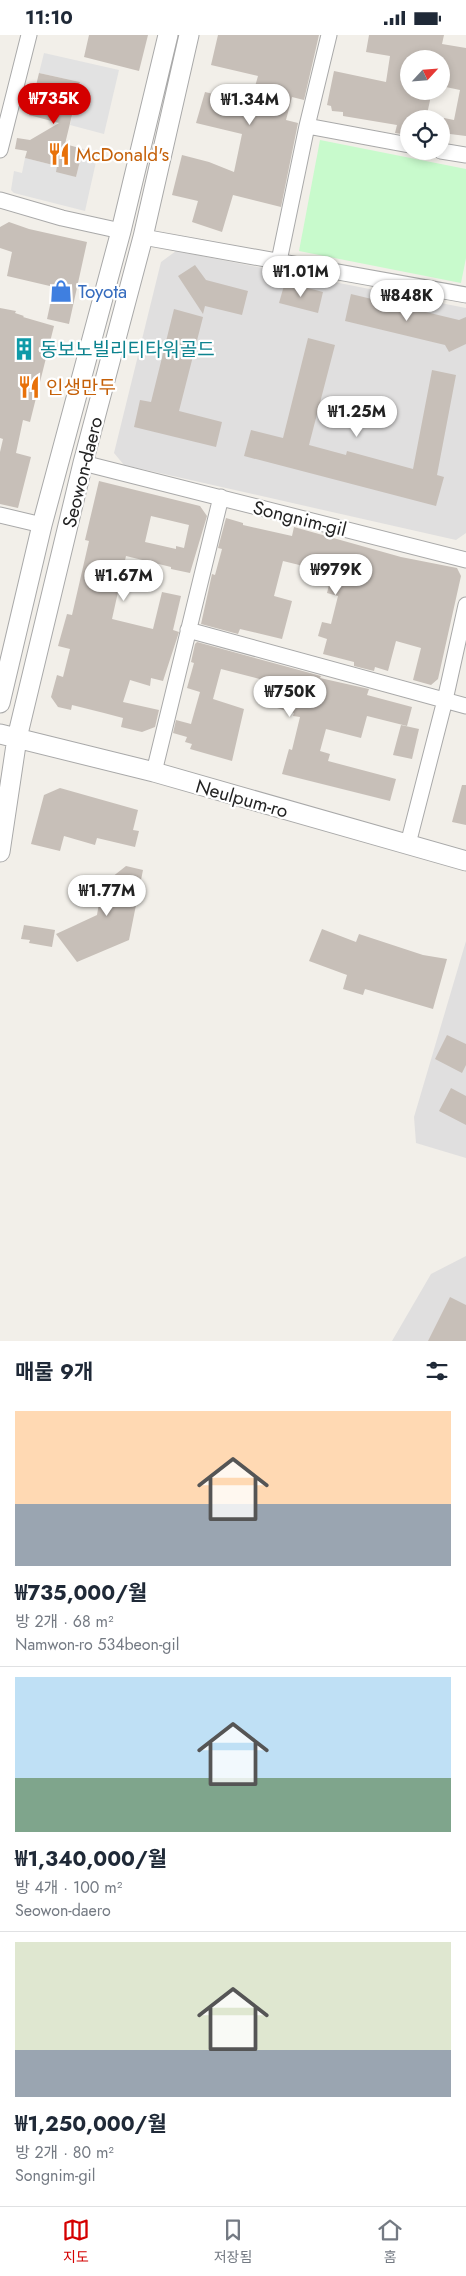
<!DOCTYPE html>
<html lang="ko">
<meta charset="utf-8">
<style>
body{margin:0;font-family:Jost,"Noto Sans KR",sans-serif;background:#f2f2f3;color:#1f2937;height:100vh;display:flex;flex-direction:column;font-size:19px;white-space:nowrap}
*{box-sizing:border-box;margin:0}
p{font-size:16px;color:#747a83}
.icon{flex:none;width:28px;height:28px;fill:none;stroke:currentColor;stroke-width:2;stroke-linecap:round;stroke-linejoin:round}
.map{position:relative;height:1306px;overflow:hidden}
.side{display:flex;flex-direction:column;background:#fff;flex:1}
.side>*{flex:none}
.needle{width:32px;rotate:64deg}
.controls{position:absolute;left:400px;top:15px;display:grid;gap:10px}
.controls a{display:grid;place-items:center;width:50px;height:50px;border-radius:50%;background:#fff;box-shadow:0 2px 8px #0003;font-size:25px}
.price{position:absolute;translate:-50% -42px;padding:0 11px;border-radius:18px;background:#fff;color:#222;font-size:16px;line-height:32px;filter:drop-shadow(0 1px 2px #0008)}
.price::after{content:'';position:absolute;left:50%;top:30px;width:15px;height:11px;margin-left:-8px;background:inherit;clip-path:polygon(0 0,100% 0,50% 100%)}
.price.current{background:#d40000;color:#fff}
ul{padding:0;list-style:none}
li{display:grid;align-content:center;gap:10px;height:265px;padding:0 15px}
li+li{border-top:1px solid #e0e1e3}
li span{display:grid;place-items:center;height:155px;border-radius:0px;color:#555}
li>.icon{margin-inline-start:auto}
span .icon{width:90px;height:90px;fill:#fffc;stroke-width:1}
li b{font-size:21px}
h2{display:flex;justify-content:space-between;align-items:center;height:60px;padding:0 15px;font-size:21px}
.status{display:flex;justify-content:space-between;align-items:center;height:35px;padding:0 25px;background:#fff;direction:ltr}
.status svg{height:14px;fill:currentColor}
.tab-bar{display:flex;justify-content:space-around;align-items:center;height:70px;border-top:1px solid #e0e1e3;background:#fff;font-size:14px;color:#747a83}
.tab-bar a{display:grid;justify-items:center;gap:2px}
.tab-bar .current{color:#d40000}
.map>svg:first-child{display:block}
.residential{fill:#e0dfdf}
.park{fill:#c8facc}
.parking{fill:#e2e2e2}
.building{fill:#c7bfb8;fill-rule:evenodd}
.lines{fill:none;stroke-linecap:round;stroke-linejoin:round}
.minor-casing{stroke:#a9a9a9;stroke-width:17}
.tertiary-casing{stroke:#a9a9a9;stroke-width:21}
.minor{stroke:#fff;stroke-width:15}
.tertiary{stroke:#fff;stroke-width:19}
.labels{text-anchor:middle;stroke-width:4.5;stroke-linejoin:round;paint-order:stroke}
.food-label{font-size:19px;fill:#c56008;stroke:#fff;text-anchor:start}
.shop-label{font-size:19px;fill:#366cbe;stroke:#fff;text-anchor:start}
.culture-label{font-size:19px;fill:#0d838f;stroke:#fff;text-anchor:start}
.street-label{font-size:19px;fill:#222;stroke:#fff}
</style>
<div class="status"><b>11:10</b><svg viewBox="0 0 49 12"><path d="M0 12V9h3v3zM5 12V6h3v6zM10 12V3h3v9zM15 12V0h3v12zM26 1h20v11H26zM47 4h2v5h-2z"/></svg></div>
<div class="map">
<svg width="466" height="1306" viewBox="0 0 466 1306">
<rect width="100%" height="100%" fill="#f2efe9"/>
<path class="residential" d="M176,216l290,57v225l-10,7 -332,-75 -10,-12 47,-191z
M466,906v217l-50,-15 -2,-26z
M466,1221v85h-74l39,-67z"/>
<path class="park" d="M320,105l146,29v89l-5,25 -162,-32z"/>
<path class="parking" d="M44,18l75,17 -15,64 -34,-9 10,-43 -41,-9z
M83,114l15,4 -13,58 -71,-18 -3,-3 3,-19 8,2 3,-15 32,8 19,11z"/>
<path class="building" d="M89,0h59l-9,36 -55,-14z
M218,0h101l-15,65 -12,-3 -6,23 12,3 -17,84 -48,-12 -11,37 -30,-10 6,-21 -26,-6 10,-40 27,7 25,10 8,-38 -46,-11 9,-31 34,8 -2,9 28,7 6,-22 -17,-4 4,-14 -47,-11z
M369,0h75l-2,9 24,4v88l-24,-3 2,-15 10,2 6,-30 -19,-4v-27h-32v32h23l-6,28h-17v16l-14,-2 2,-8 -54,-9v-4l-11,-1 -1,-5 -4,-1 7,-34 52,11 4,-26 -24,-4z
M39,38l41,9 -15,62 18,5 -7,28 -20,-5 1,-6 -32,-8 2,-7 -12,-2 2,-11 13,2 29,-17 -30,-8z
M9,187l20,7 58,13 -18,82 -22,-5 7,-32 -47,-11 5,-24 -12,-4v-21z
M195,230l11,15 42,11 -6,24 -37,-9 -2,8 -25,-38z
M285,247l38,10 -5,21 -39,-10z
M351,259l108,26 7,-3v27l-17,8 -4,-7 -100,-24z
M0,273l16,3 -1,2 9,3 -1,1 31,9 -24,96 -7,-2 -7,33 15,4 -13,51 -18,-4v-52l3,-13 -3,-1z
M174,274l29,8 -24,94 43,11 -6,25 -82,-20 6,-27 11,2z
M308,303l27,7 -26,100 37,10 1,-4 66,18 19,-99 24,5 -19,100 7,2 -8,29 -192,-50 7,-26 32,8z
M99,446l101,25 7,10 -17,57 -19,-4v-2l-45,-11 -14,63 41,10 9,-37 19,4 -8,34 6,2 -16,49 -12,-3 -1,8 -20,-6 -7,22 36,8 -4,17 -13,5 -21,-5 2,-9 -19,-5 -32,-8 -1,5 -13,-3 -7,-10 6,-22 6,2 7,-28 -12,-3 9,-32 5,1 17,-74 -4,-1zM151,481l38,9 -5,23 -8,-2v3l-31,-7z
M226,483l17,5v2l49,11 2,-9 107,30 56,11 4,8 -23,103 -7,6 -18,-5 8,-32 -25,-7 -8,30 -13,-4 -1,4 -20,-5v-4l-31,-8 4,-15 -9,-3 4,-14 9,2 7,-28 -11,-3 5,-20 -49,-12 -9,35 18,5 -10,38 -42,-10 -2,5 -37,-10 11,-50 3,1 7,-26 -4,-1z
M197,607l124,34 -1,2 49,11 -2,6 45,12 -5,19 -40,-10 -6,22 -35,-9 -6,22 10,3 -2,7 68,18 -6,22 -108,-27 7,-25 3,1 8,-33 -7,-1 1,-3 -24,-7 5,-23 -54,-14 -8,30 31,10 -12,52 -42,-12 2,-5 -7,-2 2,-5 -14,-4 3,-13 15,4 9,-32 -13,-4 7,-25 -3,-1 4,-18z
M401,690l18,4 -7,30 -19,-4z
M462,750h4v40l-14,-3z
M60,753l78,22 -5,20 6,1 -4,16 -38,-9 -2,7 -31,-9 -4,15 -29,-7 13,-49z
M126,831l17,4 -14,70 -52,22 -21,-28 41,-19 5,-30z
M24,890l31,5 -3,17 -23,-4 1,-3 -9,-1z
M322,894l34,13 3,-8 64,21 24,4 -14,50 -68,-20 -2,6 -20,-6 4,-14 -38,-14z
M447,1000l19,9v21l-4,8 -27,-14z
M451,1053l15,8v29l-27,-14z
M450,1262l16,8v36h-38z"/>
<g class="lines">
<defs>
<path id="minor" d="M307,91l102,19
M0,115l29,-115
M441,116l25,4
M0,165l62,18 59,13
M143,202l323,58
M279,226l28,-135 22,-91
M83,428l383,97
M0,480l42,10
M188,595l278,76
M154,737l67,-275
M408,809l37,-144 21,-95"/>
<path id="tertiary" d="M0,668l42,-178 79,-294 47,-196
M0,699l154,38 312,89
M0,817l17,-114 66,-275 60,-226 46,-202"/>
</defs>
<use href="#minor" class="minor-casing"/>
<use href="#tertiary" class="tertiary-casing"/>
<use href="#minor" class="minor"/>
<use href="#tertiary" class="tertiary"/>
</g>
<defs>
<symbol id="restaurant-bare" viewBox="-9 -9 18 18"><path d="M-5-6h1v4h1v-4h1v4h1v-4h1v5L-1.5 .5V6h-2V.5L-5-1ZM5-6V6H3V1.5H1.5Q1.5-4 5-6Z" fill="#e8710a" stroke="#fff" stroke-width="2.5" paint-order="stroke"/></symbol>
<symbol id="shop-bare" viewBox="-9 -9 18 18"><path d="M-5-2.5h2.3a2.7 3.5 0 0 1 5.4 0H5L5.5 6h-11ZM-1.5-2.5h3a1.5 2.3 0 0 0-3 0Z" fill="#3f7fe0" stroke="#fff" stroke-width="2.5" paint-order="stroke"/></symbol>
<symbol id="building-bare" viewBox="-9 -9 18 18"><path d="M-4-6H4V6H1V3H-1V6H-4ZM-2.5-4.3h1.7v1.8h-1.7ZM.8-4.3h1.7v1.8H.8ZM-2.5-1h1.7V.8h-1.7ZM.8-1h1.7V.8H.8Z" fill="#0f9aa8" stroke="#fff" stroke-width="2.5" paint-order="stroke"/></symbol>
</defs>
<g fill-rule="evenodd">
<use href="#restaurant-bare" x="43" y="103" width="32" height="32"/>
<use href="#shop-bare" x="45" y="240" width="32" height="32"/>
<use href="#building-bare" x="8" y="298" width="32" height="32"/>
<use href="#restaurant-bare" x="13" y="336" width="32" height="32"/>
</g>
<g class="labels">
<g class="food-label">
<text x="76" y="126">McDonald's</text>
<text x="46" y="359">인생만두</text>
</g>
<g class="shop-label">
<text x="78" y="263">Toyota</text>
</g>
<g class="culture-label">
<text x="40" y="321">동보노빌리티타워골드</text>
</g>
<g class="street-label">
<text transform="translate(82 437) rotate(-76)" y="7">Seowon-daero</text>
<text transform="translate(300 483) rotate(14)" y="7">Songnim-gil</text>
<text transform="translate(242 763) rotate(16)" y="7">Neulpum-ro</text>
</g>
</g>
</svg>
<div class="controls">
<a><svg class="needle" viewBox="-14 -14 28 28"><path d="M0-13l5 13h-10z" fill="#e53935"/><path d="M0 13l5-13h-10z" fill="#747a83"/></svg></a>
<a><svg class="icon" aria-label="locate" viewBox="0 0 24 24"><circle cx="12" cy="12" r="6"/><path d="M12 2v4M12 18v4M2 12h4M18 12h4"/></svg></a>
</div>
<b class="price current" style="left:54px;top:90px">₩735K</b>
<b class="price" style="left:250px;top:91px">₩1.34M</b>
<b class="price" style="left:301px;top:263px">₩1.01M</b>
<b class="price" style="left:407px;top:287px">₩848K</b>
<b class="price" style="left:357px;top:403px">₩1.25M</b>
<b class="price" style="left:336px;top:561px">₩979K</b>
<b class="price" style="left:124px;top:567px">₩1.67M</b>
<b class="price" style="left:290px;top:683px">₩750K</b>
<b class="price" style="left:107px;top:882px">₩1.77M</b>
</div>
<section class="side">
<h2>매물 9개<svg class="icon" aria-label="filters" viewBox="0 0 24 24"><path d="M4 7h16M4 17h16"/><circle cx="9" cy="7" r="2"/><circle cx="15" cy="17" r="2"/></svg></h2>
<ul>
<li><span style="background:linear-gradient(#ffd9b3 60%,#9aa5b1 0)"><svg class="icon" aria-label="home" viewBox="0 0 24 24"><path d="M3 11l9-7 9 7M6 9v11h12V9"/></svg></span><div><b>₩735,000/월</b><p>방 2개 · 68 m²</p><p>Namwon-ro 534beon-gil</p></div></li>
<li><span style="background:linear-gradient(#bfe0f5 65%,#7fa58c 0)"><svg class="icon" aria-label="home" viewBox="0 0 24 24"><path d="M3 11l9-7 9 7M6 9v11h12V9"/></svg></span><div><b>₩1,340,000/월</b><p>방 4개 · 100 m²</p><p>Seowon-daero</p></div></li>
<li><span style="background:linear-gradient(#dfe7d0 70%,#9aa5b1 0)"><svg class="icon" aria-label="home" viewBox="0 0 24 24"><path d="M3 11l9-7 9 7M6 9v11h12V9"/></svg></span><div><b>₩1,250,000/월</b><p>방 2개 · 80 m²</p><p>Songnim-gil</p></div></li>
</ul>
</section>
<nav class="tab-bar">
<a class="current"><svg class="icon" aria-label="map" viewBox="0 0 24 24"><path d="M3 6l6-2 6 2 6-2v14l-6 2-6-2-6 2zM9 4v14M15 6v14"/></svg>지도</a>
<a><svg class="icon" aria-label="saved" viewBox="0 0 24 24"><path d="M7 4h10v16l-5-4-5 4z"/></svg>저장됨</a>
<a><svg class="icon" aria-label="home" viewBox="0 0 24 24"><path d="M3 11l9-7 9 7M6 9v11h12V9"/></svg>홈</a>
</nav>
